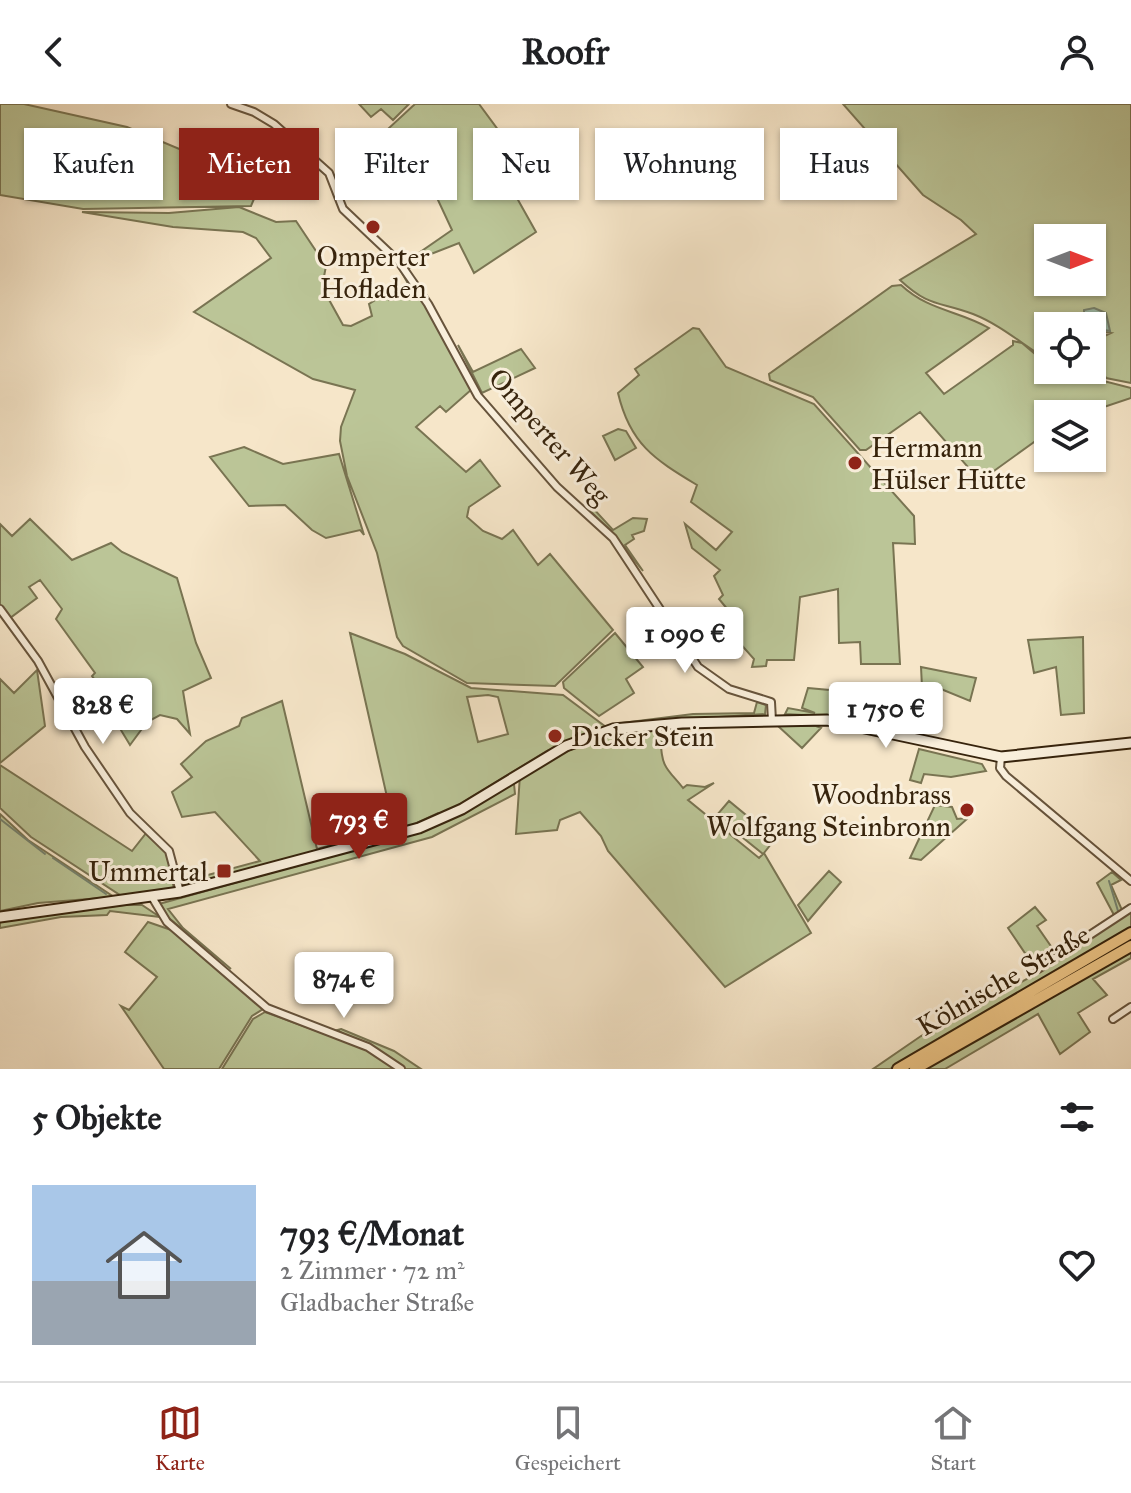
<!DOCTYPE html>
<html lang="de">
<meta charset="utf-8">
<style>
body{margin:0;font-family:"IM FELL Great Primer",serif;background:#f2f2f2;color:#202124;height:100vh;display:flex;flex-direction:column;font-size:30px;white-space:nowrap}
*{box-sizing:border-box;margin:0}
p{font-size:26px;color:#757577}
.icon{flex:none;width:44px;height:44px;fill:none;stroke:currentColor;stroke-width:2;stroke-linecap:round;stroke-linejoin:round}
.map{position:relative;height:965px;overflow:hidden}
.drawer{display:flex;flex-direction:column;background:#fff;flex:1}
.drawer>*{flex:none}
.guide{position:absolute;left:24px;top:24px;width:1084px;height:72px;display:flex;gap:16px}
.needle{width:52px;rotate:90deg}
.tools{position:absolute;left:1034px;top:120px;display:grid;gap:16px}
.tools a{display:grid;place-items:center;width:72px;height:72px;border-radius:0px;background:#fff;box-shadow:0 2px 6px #0004;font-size:40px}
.price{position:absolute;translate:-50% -68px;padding:0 18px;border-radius:8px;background:#fff;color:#222;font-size:26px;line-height:52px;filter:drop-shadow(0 2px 4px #0008)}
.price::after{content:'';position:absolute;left:50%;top:48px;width:24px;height:18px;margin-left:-12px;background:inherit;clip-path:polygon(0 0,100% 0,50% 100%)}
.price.active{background:#8f2418;color:#fff}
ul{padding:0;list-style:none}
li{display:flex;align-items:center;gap:24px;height:200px;padding:0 32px}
li span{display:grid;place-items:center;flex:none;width:224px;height:160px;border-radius:0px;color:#555}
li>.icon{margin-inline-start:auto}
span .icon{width:96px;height:96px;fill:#fffc;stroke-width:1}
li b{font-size:34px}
h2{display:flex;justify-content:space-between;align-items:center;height:96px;padding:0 32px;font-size:34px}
.chip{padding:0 28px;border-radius:0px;background:#fff;box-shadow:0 2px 6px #0004;font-size:28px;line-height:72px}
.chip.active{background:#8f2418;color:#fff}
header{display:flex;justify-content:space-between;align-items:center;height:104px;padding:0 32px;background:#fff;font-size:36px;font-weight:700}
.dock{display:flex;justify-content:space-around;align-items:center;height:112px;border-top:2px solid #e0e0e0;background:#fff;font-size:22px;color:#757577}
.dock a{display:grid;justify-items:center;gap:4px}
.dock .active{color:#8f2418}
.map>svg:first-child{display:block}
.green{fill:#bbc597;stroke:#797452;stroke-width:2;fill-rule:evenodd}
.water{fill:#9ec0b0;stroke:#75826f;stroke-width:2}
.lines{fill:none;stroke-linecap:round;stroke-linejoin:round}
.stream{stroke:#75826f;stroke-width:2}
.street-casing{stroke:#67543c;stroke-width:10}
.secondary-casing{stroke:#37240d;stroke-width:13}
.primary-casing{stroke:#37240d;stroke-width:14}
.street{stroke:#f9efdc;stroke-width:6}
.secondary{stroke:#f9efdc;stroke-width:9}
.primary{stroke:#ebc384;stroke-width:10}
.poi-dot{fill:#8f2418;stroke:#f9efdc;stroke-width:3}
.labels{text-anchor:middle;stroke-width:6;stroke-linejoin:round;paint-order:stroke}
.poi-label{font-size:28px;fill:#37240d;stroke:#f9efdc;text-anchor:start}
.street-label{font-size:28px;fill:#37240d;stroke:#f9efdc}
</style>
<header><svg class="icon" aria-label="back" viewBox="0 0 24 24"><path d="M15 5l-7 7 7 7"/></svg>Roofr<svg class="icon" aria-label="person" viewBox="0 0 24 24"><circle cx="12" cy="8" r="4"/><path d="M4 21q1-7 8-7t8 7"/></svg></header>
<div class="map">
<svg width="1131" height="965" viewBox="0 0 1131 965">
<rect width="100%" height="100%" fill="#f6e6c9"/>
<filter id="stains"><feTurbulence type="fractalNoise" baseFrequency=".0025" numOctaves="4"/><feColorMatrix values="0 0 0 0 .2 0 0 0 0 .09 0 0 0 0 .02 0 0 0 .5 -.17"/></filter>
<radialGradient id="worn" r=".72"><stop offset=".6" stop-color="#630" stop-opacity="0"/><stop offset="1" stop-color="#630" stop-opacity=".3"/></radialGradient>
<path class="green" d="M0,0h24l103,23 107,45 7,-15 26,11 -16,38 -168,3 -83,-14z
M359,0h50l-16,16 -12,-11 -10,8z
M415,0h64l48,65 -14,22 23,41 -62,41 -15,-30 -33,13 -18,13 -2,-3 7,-9 39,-27 -21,-45 -29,11 -6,-8 24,-24 -31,-36z
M843,0h288v279l-25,-5 -10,-19 2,-20 13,-6 -14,-2 -19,-17 6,12h-36v34c-25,-15 -47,-35 -75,-46 -34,-13 -43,-6 -73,-34l76,-46 -15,-14 -38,-25zM1048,134h44v44h-44z
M239,103l37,15 20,-1 30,45 -4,21 21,38 8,1 21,-10 -3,-12 16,-10 4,6 21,-13 -12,-21 28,39 46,84 -26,23 -6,-6 -24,21 50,45 14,-12 20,26 -31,21 -2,10 16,14 19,8 11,-9 25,35 12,-11 63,76 -58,56 -88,-3 -64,-37 -6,-9 -20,-84 -30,-77 -7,-35 1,-14 14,-37 -42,-11 -119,-67 77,-54 -15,-20 -13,-6 -70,-5 -91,-15 87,1z
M901,181c28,26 56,25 88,43l-63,45 18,21 69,-49v-4l9,2 26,22v5h13l70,18v10l-48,16h-35v18l-68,49 -60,-69 -54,38h-6l-47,-53 -43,-17 -1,-6 123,-88z
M693,224l6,1 27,38 88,37 100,112 1,28 -22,-1 7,121h-39l-1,-22 -21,1 -1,-54 -38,8 -6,63h-27l-1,6 -14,1 2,-8 -33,-37 12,-6 -14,-17 4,-4 -9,-19 6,-6 -28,-22 -7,-24 31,26 16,-18 -41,-30 6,-17c-43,-26 -67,-41 -79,-92l21,-18 -4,-6z
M458,241l15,27 48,-23 14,19 -53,25z
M618,325l8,2 10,17 -21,12 -12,-24z
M244,343l39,17 56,-10 25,81 -4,-5 -34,8 -14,-8 -27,-25 -36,1 -39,-49z
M591,402l22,24 20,-12 14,1 -3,12 -12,4 2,4 -9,6 18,26 -32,-40 -23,-22z
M30,415l42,41 39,-17 11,9 55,26 19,65 15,35 -28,13 7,43 -13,-15 -17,-4 -13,7 -17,23 -23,-38 5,-4 -20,-27 3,-3 -39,-54 6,-10 -22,-29 -11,7 8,11 -27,20 -10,-13v-81l12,12z
M350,529l55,21 66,34 92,7 43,32 -59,24 -105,64 -4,-2 -34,16 -220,57 -2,-4 78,-21 -45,-49 -33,5 -10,-25 20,-15 -11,-13 25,-23 33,-15 3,-8 40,-17 35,148 77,-21zM488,591l10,2 10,37 -30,8 -11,-45z
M615,529l28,34 -17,12 8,14 -35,23 -35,-28 -1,-6z
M1083,533l1,76 -23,2 -5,-48 -22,6 -6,-33z
M921,563l55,11 -6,23 -29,-12 -19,-2z
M37,566l8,56 -45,37v-84l14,14z
M808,584l32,3v26l-55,-3 3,-6 27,5 -13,-5z
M757,598l9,3 -1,9 -151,10 79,-10 61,-1z
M693,621v3l-22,2 1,7 -11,5c0,27 9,29 22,46l4,-3 18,2 9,-4 -26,17 71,58 4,-4 -47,-38 13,-15 46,38 -11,14 47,80 -86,54 -117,-136 -7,-15 -21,-24 -20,8 -3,10 -41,4 4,-59c64,-37 101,-44 173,-50z
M778,622h38l5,2 -19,20z
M919,645l63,15 4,7 -35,6 -27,-3 -3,9 -11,-3z
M0,661l132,86 15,-19 19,17 8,40 -47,8 -7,-2 -89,-58 -31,-29z
M510,679l4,1 1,10 -83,43 -264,72 15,19 48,41 -67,-55 -5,-10 240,-67z
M935,701l17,2 5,12 11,-1 -47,42 -11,-2z
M0,710l28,26 86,57 -76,6 -38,8z
M829,767l12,11 -33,39 -10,-16z
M1112,768l9,8 -10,5 11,25 -8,5 -17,-32z
M124,801h18l18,12 -50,-6 -3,4 -46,2 -61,11v-8z
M1035,803l11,13 -9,6 20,29 -22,13 -27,-40z
M1131,806v17l-4,4 -237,138h-17l48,-33 117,-63z
M148,818l29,10 86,77 -11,7 -33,53h-55l-43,-63 8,4 28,-33 -32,-25z
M1131,847v7l-38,21 14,16 -29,18 12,19 -30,22 -22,-40 -93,55h-20z
M265,908l101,37 30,20h-174l31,-50z
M341,925l53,22 27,18h-15l-69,-39z"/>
<path class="water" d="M1094,204l12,5 4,18 -12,-2 -14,-11v-8z"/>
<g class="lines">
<path class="stream" d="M0,715l45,35
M53,754l53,36
M1109,777l9,30"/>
<defs>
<path id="street" d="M231,0l23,8 20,12 55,49 14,36 56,53 29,42 50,92 79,91 56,51 85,129 31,22 42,13 1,19
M0,505l38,52 47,86 45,66 39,38 11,41
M1001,653l-1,11 6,8 125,105
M152,793l15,25 100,86 101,39 33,22
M1038,865l93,-61
M1113,915l18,-12"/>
<path id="secondary" d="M0,813l180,-25 239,-64 43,-19 104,-63 47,-17 69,-6 145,-3 174,37 130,-14"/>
<path id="primary" d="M898,965l233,-136
M915,965l216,-123"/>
</defs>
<use href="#street" class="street-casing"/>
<use href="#secondary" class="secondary-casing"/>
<use href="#primary" class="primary-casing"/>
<use href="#street" class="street"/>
<use href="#secondary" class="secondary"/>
<use href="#primary" class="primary"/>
</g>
<g class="poi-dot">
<circle cx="373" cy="123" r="8"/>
<circle cx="855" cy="359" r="8"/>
<circle cx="555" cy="632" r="8"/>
<circle cx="967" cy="706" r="8"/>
<rect x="216" y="759" width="16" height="16" rx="4"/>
</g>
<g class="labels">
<g class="poi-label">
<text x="373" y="162" text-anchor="middle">Omperter<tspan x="373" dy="32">Hofladen</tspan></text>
<text x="871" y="353">Hermann<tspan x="871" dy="32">Hülser Hütte</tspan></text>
<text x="571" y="642">Dicker Stein</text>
<text x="951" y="700" text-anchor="end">Woodnbrass<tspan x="951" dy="32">Wolfgang Steinbronn</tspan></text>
<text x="208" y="777" text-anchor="end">Ummertal</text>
</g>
<g class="street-label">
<text transform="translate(550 332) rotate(49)" y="10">Omperter Weg</text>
<text transform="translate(1003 876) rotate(-30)" y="10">Kölnische Straße</text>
</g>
</g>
<rect width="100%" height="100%" filter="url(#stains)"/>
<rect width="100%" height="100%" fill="url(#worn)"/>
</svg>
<div class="tools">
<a><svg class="needle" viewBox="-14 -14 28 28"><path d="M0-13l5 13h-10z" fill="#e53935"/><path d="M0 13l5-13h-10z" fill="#757577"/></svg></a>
<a><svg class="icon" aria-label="locate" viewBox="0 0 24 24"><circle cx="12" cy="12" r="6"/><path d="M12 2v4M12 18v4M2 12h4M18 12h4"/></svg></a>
<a><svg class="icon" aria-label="layers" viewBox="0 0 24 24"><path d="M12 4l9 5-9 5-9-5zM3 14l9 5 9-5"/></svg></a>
</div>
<b class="price" style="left:685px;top:571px">1 090 €</b>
<b class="price" style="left:103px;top:642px">828 €</b>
<b class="price" style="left:886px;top:646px">1 750 €</b>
<b class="price active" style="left:359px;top:757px">793 €</b>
<b class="price" style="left:344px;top:916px">874 €</b>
<div class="guide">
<a class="chip">Kaufen</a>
<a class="chip active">Mieten</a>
<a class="chip">Filter</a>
<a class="chip">Neu</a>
<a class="chip">Wohnung</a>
<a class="chip">Haus</a>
</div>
</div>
<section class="drawer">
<h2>5 Objekte<svg class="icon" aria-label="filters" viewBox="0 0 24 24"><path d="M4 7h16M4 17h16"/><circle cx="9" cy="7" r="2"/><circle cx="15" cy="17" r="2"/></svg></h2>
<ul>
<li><span style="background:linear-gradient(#a9c7e8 60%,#9aa5b1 0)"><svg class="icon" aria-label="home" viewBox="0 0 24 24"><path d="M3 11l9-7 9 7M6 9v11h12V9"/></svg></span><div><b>793 €/Monat</b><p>2 Zimmer · 72 m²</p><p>Gladbacher Straße</p></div><svg class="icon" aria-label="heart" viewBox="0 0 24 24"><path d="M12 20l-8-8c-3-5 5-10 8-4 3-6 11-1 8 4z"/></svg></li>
</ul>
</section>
<nav class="dock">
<a class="active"><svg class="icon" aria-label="map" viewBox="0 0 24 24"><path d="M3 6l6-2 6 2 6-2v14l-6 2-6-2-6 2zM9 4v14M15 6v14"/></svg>Karte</a>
<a><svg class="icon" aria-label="saved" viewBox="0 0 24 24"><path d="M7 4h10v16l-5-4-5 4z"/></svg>Gespeichert</a>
<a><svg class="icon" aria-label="home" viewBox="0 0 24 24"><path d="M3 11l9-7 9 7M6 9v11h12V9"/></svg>Start</a>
</nav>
